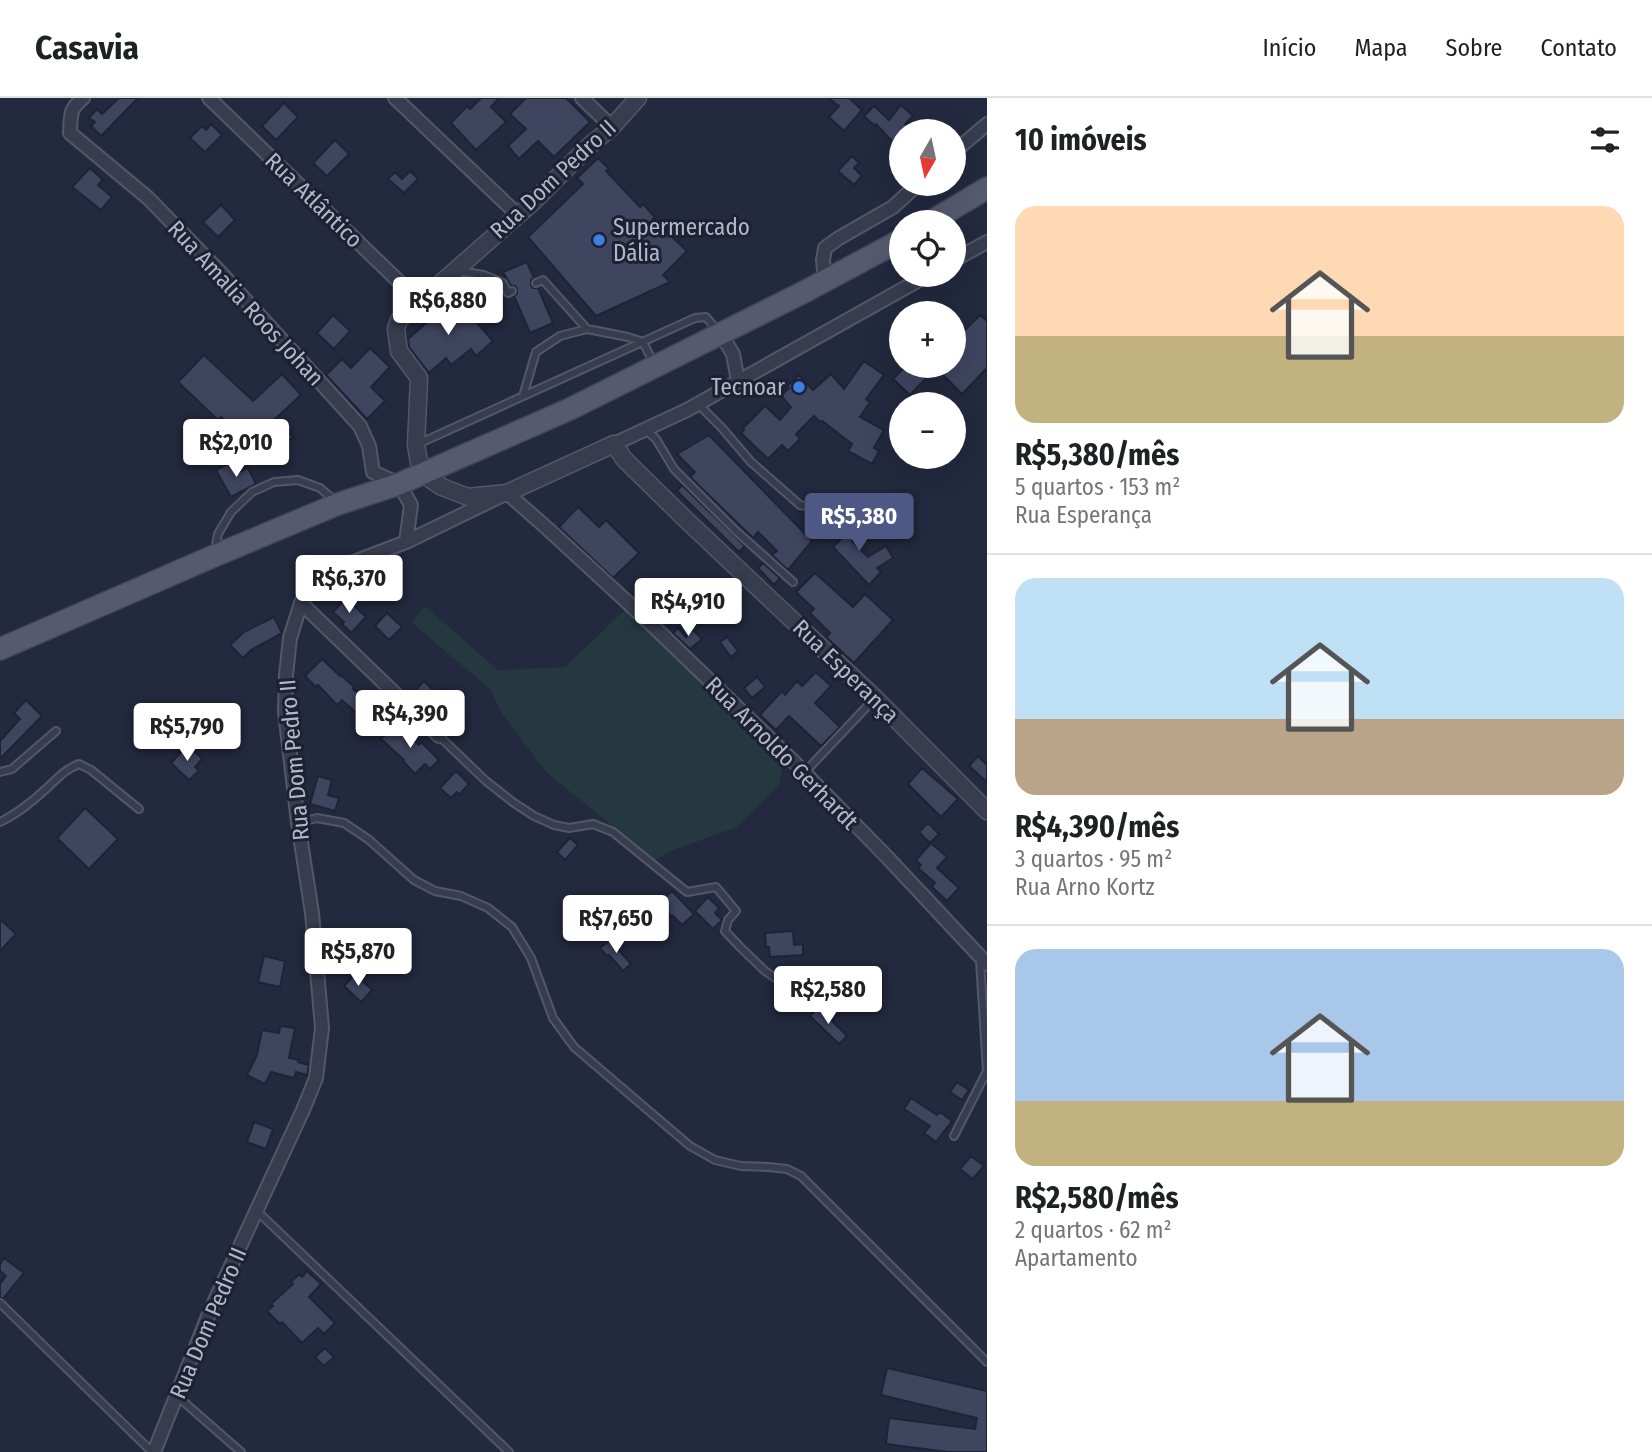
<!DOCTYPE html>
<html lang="pt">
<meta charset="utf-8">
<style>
body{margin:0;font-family:"Fira Sans Condensed",sans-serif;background:#f2f2f2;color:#202124;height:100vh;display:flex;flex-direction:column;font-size:26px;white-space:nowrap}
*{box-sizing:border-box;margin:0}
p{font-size:23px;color:#757577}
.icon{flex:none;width:38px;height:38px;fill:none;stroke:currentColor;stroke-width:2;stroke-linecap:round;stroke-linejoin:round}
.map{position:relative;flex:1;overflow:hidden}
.panel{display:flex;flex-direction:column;background:#fff;width:665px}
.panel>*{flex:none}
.needle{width:46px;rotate:189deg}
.buttons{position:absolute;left:889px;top:21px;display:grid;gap:14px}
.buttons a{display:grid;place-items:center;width:77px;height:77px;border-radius:50%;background:#fff;box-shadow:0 7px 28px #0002;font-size:35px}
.price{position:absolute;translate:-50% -60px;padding:0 16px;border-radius:7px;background:#fff;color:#222;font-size:23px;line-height:46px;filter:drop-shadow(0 2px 4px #0008)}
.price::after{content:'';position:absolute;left:50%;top:42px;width:21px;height:16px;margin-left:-10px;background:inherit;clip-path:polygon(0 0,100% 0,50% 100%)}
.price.current{background:#4e5885;color:#fff}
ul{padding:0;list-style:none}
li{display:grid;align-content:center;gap:14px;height:371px;padding:0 28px}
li+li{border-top:2px solid #e0e0e0}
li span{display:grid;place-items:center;height:217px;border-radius:21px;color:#555}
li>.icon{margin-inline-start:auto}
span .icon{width:126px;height:126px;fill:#fffc;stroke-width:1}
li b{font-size:30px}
h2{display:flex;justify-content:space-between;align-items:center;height:84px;padding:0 28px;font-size:30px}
header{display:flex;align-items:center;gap:42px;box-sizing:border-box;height:98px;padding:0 35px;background:#fff;border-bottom:2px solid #e0e0e0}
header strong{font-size:33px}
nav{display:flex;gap:38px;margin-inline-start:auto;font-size:24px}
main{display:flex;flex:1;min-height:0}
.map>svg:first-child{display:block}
.green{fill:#25373f}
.building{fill:#3f455f;stroke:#1e2335;stroke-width:2}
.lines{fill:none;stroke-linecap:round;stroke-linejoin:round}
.service-casing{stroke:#525769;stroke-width:10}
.minor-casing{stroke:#525769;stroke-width:16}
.tertiary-casing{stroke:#525769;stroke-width:19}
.primary-casing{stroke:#404557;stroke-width:24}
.service{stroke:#373c4e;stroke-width:6}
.minor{stroke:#373c4e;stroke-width:12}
.tertiary{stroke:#373c4e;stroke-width:16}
.primary{stroke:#555a6e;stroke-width:21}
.shop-dot{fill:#3f7fe0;stroke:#1c2133;stroke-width:2.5}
.labels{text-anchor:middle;stroke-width:6;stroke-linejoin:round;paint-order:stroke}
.street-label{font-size:23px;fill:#b3b7c9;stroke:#1c2133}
.poi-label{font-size:23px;fill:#b3b7c9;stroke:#1c2133;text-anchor:start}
</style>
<header>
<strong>Casavia</strong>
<nav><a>Início</a><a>Mapa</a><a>Sobre</a><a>Contato</a></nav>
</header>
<main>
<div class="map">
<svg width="987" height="1354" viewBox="0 0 987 1354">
<rect width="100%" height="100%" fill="#23293e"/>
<path class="green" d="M425,508l73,64 67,-3 61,-58 157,150 -3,25 -43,43 -66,24 -16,9 -108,-87 -47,-62 -9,-21 -79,-67z"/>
<path class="building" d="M119,0h19l-37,38 -10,-10 4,-4 -6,-4 8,-9 5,5z
M481,0h18l-8,9 15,15 -30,28 -25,-27 16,-17 3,3z
M526,0h40l24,24 -36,35 -16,-16 -19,18 -11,-13 18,-17 -16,-15z
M828,0h21l13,12 -18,21 -15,-14 10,-11z
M284,5l14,14 -22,23 -14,-14z
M901,7l12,11 -8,8 6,7h-10v20l-25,-27 -1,2 -11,-10 10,-10 15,14z
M211,26l11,11 -17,17 -15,-14 12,-12 4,4z
M335,42l14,14 -22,22 -14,-13z
M852,58l7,7 -5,5 8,8 -8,9 -16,-14z
M598,60l11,11 -3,2 34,36 3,-3 12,13 -2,2 34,32 -24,24 7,7 -74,34 -68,-79 55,-53 -6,-6z
M90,70l13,12 -5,5 14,12 -11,13 -29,-23z
M410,73l8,8 -14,14 -16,-14 7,-7 7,7z
M221,107l14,15 -17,17 -15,-15z
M527,164l7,16 -3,2v5l2,3h5l15,35 -23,10 -16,-37 3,-2v-5l-2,-3h-4l-8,-14z
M455,200l38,43 -17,15 -5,-7 -20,16 -5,-7 -17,15 -20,-26 -1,-8z
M333,217l17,16 -16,18 -17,-16z
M980,217l7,6v47l-25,26 -26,-26 -26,27 -17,-16 13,-13h48v-25z
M370,250l20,19 -19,20 14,14 -18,18 -41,-44 16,-16 9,9z
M204,257l49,46 29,-27 19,21 -26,24 18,18 -29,26 -43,-46 -3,3 -40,-38z
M864,263l20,14 -18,24 4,3 -10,15 24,13 -10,18 5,3 -7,13 -24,-13 4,-7 -30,-23 -2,1 -6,-6 -18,18 4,5 -12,12 -6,-6 -14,14 -27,-26 3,-3 -1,-2 22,-22 15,14 11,-13 -10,-11 8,-8 -2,-2 12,-11 14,15 18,-16 13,15z
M709,337l103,106 -24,29 -16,-15 5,-4 -19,-19 -5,6 -63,-61 5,-5 -18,-18z
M231,364l6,11 11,-5 8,16 -25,13 -15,-27z
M682,387l63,61 -6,6 -62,-61z
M578,409l21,20 7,-7 33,33 -26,25 -54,-51z
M839,420l11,11 4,-3 7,7 -9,8 16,16 18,-11 7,12 -16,10 4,4 -12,13 -36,-38 9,-9 -12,-11z
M763,465l17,15 -6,7 -16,-17z
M815,475l38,34 12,-13 28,26 -39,43 -28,-26 4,-4 -20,-20 4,-4 -18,-17z
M346,500l20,19 -15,16 -9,-9 2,-2 -11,-10z
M387,515l15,14 -13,13 -14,-14z
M274,519l8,16 -31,17 -8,8 -13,-13 14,-13z
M678,530l8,9 7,-7 9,9 -12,10 -17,-16z
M727,539l11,14 -7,6 -11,-15z
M322,561l18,17 1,-1 13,12 -1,2 17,15 -10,12 -18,-16 -5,5 -19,-20 -2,2 -11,-11z
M816,574l15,14 -16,17 25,24 -19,19 -32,-30 -13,14 -16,-15 22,-24 3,4 12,-14 5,5z
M757,579l8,10 -13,11 -8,-10z
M424,583l14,14 6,-7 12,12 -5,5 16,15 -11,11 -43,-38z
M26,602l16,16 -42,43v-18l20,-22 -6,-6z
M393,628l5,4 2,-1 19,16 2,-3 18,18 -9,9 -5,-5 -10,10 -12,-13 1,-1 -23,-21z
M188,647l14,14 -7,8 4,4 -10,9 -18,-17z
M978,658l9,9v17l-18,-16z
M922,670l36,31 -17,18 -33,-33z
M456,673l13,13 -10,11 -2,-3 -6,6 -11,-10z
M318,678l14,4 -4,15 11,3 -4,13 -25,-7z
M85,710l33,31 -29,30 -32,-31z
M928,725l11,11 -9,9 -11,-11z
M570,740l8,7 -13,15 -8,-8z
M931,745l16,14 -10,11 22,20 -12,13 -15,-14 3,-4 -17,-15 3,-3 -5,-5z
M672,793l22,23 -12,11 -9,-9 -1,1 -13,-14z
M708,799l11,11 -4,5 7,7 -9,9 -18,-18z
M0,821l16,15 -16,17z
M793,833l1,14 9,-1v11l-33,2 -1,-10h-3l-1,-14z
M610,842l21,24 -8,7 -14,-16 -2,1 -7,-8z
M264,858l21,5 -5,26 -22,-5z
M355,876l17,16 -11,12 -17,-16z
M818,909l29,29 -8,8 -29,-28z
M280,928l15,2 -6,30 10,2 -1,2 11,3 -2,10 -11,-3 -2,6 -23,-6 -6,12 -18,-9 10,-20 5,-25 17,3z
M957,984l12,8 -7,10 -12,-8z
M911,1000l26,17 3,-3 12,9 -16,21 -12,-9 6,-7 -26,-17z
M254,1024l19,7 -7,20 -19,-7z
M971,1058l13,10 -11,13 -13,-10z
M4,1160l20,15 -21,26 -3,-2v-13l6,-8 -6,-5v-7z
M307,1173l14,13 -12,13 26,26 -11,11 -6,-6 -16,15 -20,-21 -2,2 -13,-13 6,-5 -2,-2 22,-20 -2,-2 8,-8 3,3z
M325,1250l9,9 -10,9 -9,-9z
M887,1270l100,23v61h-39l-62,-8 3,-26 86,11 2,-11 -96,-23z"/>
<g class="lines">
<defs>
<path id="service" d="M459,173l25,4 19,8 5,10 4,-2
M536,185l7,-3 44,49 41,8 15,5 10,20
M523,298l13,-44 24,-16 27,-7
M698,306l24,24 29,34 49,43 44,8 28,17
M645,331l11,10 18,30 62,62 57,51
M418,346l277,-126 11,-1 11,13
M215,452l3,-16 13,-22 21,-20 22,-10 24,-2 22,8 14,12
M440,639l46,44 28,22 20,13 20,9 15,3 24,-4 20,8 74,60 29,-5 20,24 -8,9 -3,11 15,16 25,24 35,24 16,4
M0,674l12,-3 44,-38
M804,675l71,-75
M0,724c17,-8 33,-21 47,-34 12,-11 17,-18 32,-24l12,6 48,39
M298,725l19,-5 27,5 24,16 46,41 21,11 26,5 27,12 24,19 19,31 22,60 21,29 116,99 25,14 26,6 28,1 18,2 14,7 186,186
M954,1038l33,-65 -7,-110
M257,1113l252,241
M0,1205l152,149
M177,1298l64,56"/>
<path id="minor" d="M83,0c-14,12 -12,17 -13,35l78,65 73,75 139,153 9,20 4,26 26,12 12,21 -5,37
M209,0l210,203
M395,0l122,116
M582,0l30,29
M954,54l33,-28
M954,162l33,-18
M825,183l-2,-21 2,-12 14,-10 54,-31 25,-23
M721,236l12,20 5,27
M614,346l73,-34 241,-135
M301,505l138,133
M154,1354l57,-143 92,-199 13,-32 6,-50 -10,-115 -14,-90 -13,-111 1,-37 4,-37 11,-35 11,-25 94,-36 101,-49 41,36 104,96 141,136 94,96 100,107"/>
<path id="tertiary" d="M638,0l-26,29 -24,20 -54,54 -135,119 -3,9 3,22 20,27 -3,67 5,28 21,14 26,10 39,-4 107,-49 10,15 58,57 193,182 112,113"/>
<path id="primary" d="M930,124l57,-34
M0,551l214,-93 124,-52 61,-20 171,-75 236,-118 95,-51"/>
</defs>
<use href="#service" class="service-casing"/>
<use href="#minor" class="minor-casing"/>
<use href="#tertiary" class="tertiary-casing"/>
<use href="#primary" class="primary-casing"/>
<use href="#service" class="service"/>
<use href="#minor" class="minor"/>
<use href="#tertiary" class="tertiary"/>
<use href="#primary" class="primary"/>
</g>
<g class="shop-dot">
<circle cx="599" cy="142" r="7"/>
<circle cx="799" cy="289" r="7"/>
</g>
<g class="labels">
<g class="street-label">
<text transform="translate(553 81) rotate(-43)" y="8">Rua Dom Pedro II</text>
<text transform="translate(314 102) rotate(44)" y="8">Rua Atlântico</text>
<text transform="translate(246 205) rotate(47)" y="8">Rua Amalia Roos Johan</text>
<text transform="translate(846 573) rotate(44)" y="8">Rua Esperança</text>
<text transform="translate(782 655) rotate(45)" y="8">Rua Arnoldo Gerhardt</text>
<text transform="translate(294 662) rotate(-95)" y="8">Rua Dom Pedro II</text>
<text transform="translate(208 1225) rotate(-67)" y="8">Rua Dom Pedro II</text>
</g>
<g class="poi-label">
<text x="613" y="137">Supermercado<tspan x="613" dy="26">Dália</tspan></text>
<text x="785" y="297" text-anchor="end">Tecnoar</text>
</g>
</g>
</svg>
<div class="buttons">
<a><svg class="needle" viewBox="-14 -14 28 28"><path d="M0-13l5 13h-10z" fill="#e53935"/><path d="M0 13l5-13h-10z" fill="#757577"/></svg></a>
<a><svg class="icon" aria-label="locate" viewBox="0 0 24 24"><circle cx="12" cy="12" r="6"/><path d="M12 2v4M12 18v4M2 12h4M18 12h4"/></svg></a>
<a>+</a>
<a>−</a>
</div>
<b class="price" style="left:448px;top:239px">R$6,880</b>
<b class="price" style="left:236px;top:381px">R$2,010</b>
<b class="price current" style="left:859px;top:455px">R$5,380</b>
<b class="price" style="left:349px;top:517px">R$6,370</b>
<b class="price" style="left:688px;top:540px">R$4,910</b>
<b class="price" style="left:410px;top:652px">R$4,390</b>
<b class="price" style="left:187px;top:665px">R$5,790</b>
<b class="price" style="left:616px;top:857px">R$7,650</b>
<b class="price" style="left:358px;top:890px">R$5,870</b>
<b class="price" style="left:828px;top:928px">R$2,580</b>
</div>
<section class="panel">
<h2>10 imóveis<svg class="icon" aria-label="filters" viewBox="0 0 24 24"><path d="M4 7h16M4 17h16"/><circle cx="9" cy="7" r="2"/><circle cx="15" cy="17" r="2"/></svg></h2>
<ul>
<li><span style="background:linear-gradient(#ffd9b3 60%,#c2b280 0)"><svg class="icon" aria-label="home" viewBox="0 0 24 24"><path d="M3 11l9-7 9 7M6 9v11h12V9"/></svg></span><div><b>R$5,380/mês</b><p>5 quartos · 153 m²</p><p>Rua Esperança</p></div></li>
<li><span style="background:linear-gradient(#bfe0f5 65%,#b9a48a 0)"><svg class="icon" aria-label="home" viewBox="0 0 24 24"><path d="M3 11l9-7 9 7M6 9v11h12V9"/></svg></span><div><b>R$4,390/mês</b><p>3 quartos · 95 m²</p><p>Rua Arno Kortz</p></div></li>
<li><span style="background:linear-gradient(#a9c7e8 70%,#c2b280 0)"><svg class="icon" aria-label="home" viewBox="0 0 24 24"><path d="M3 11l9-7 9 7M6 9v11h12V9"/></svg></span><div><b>R$2,580/mês</b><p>2 quartos · 62 m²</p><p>Apartamento</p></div></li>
</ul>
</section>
</main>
